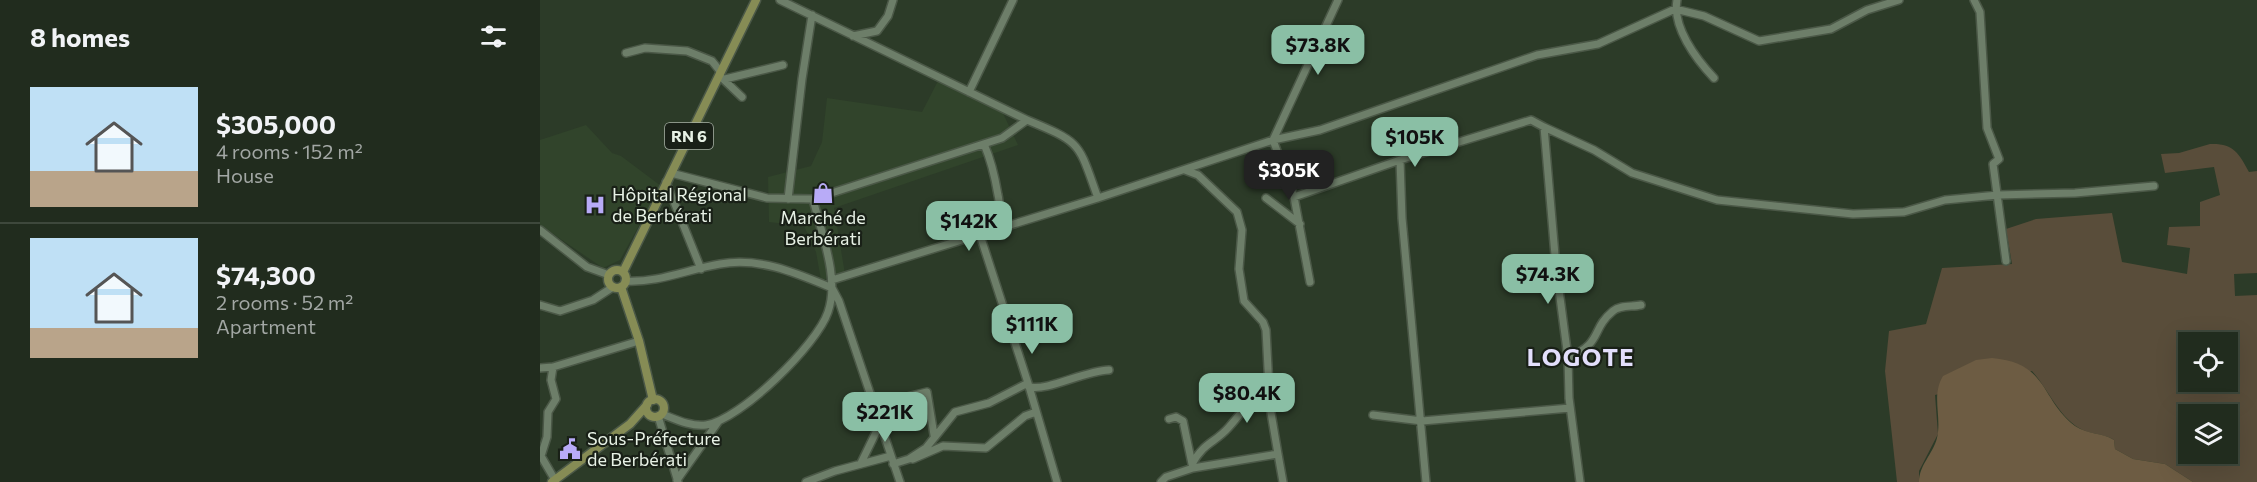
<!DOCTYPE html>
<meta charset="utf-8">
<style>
body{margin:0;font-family:Commissioner,sans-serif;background:#2d382b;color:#f1f3f6;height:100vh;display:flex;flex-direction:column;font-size:22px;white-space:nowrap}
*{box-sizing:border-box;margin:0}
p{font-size:20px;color:#a2a7a4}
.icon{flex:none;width:33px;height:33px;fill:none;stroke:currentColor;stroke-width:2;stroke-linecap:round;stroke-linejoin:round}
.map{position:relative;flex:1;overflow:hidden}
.side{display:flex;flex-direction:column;background:#212c1e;width:540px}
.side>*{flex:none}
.tools{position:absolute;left:1638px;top:332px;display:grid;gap:12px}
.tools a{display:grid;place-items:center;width:60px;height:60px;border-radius:0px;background:#212c1e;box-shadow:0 6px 24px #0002,0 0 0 2px #3e483c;font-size:30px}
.price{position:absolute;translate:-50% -51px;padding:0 14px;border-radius:12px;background:#8abfa5;color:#111;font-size:20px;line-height:39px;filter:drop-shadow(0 2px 3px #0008)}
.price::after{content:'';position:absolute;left:50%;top:36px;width:18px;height:14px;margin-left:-9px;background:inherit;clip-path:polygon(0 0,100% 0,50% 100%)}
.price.on{background:#222;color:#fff}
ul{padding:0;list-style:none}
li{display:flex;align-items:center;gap:18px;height:150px;padding:0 30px}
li+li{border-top:2px solid #3e483c}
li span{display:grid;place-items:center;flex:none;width:168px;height:120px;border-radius:0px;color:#555}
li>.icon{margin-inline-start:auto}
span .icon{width:72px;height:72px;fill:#fffc;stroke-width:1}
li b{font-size:26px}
h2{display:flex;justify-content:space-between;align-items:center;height:72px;padding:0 30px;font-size:26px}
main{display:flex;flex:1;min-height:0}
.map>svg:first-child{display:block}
.built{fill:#31442b}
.green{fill:#594d3a;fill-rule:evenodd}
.forest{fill:#6d5c43}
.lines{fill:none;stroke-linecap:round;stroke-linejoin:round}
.minor-casing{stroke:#4b5847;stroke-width:10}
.major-casing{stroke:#4b5847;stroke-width:11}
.minor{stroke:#6d7e69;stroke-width:7}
.major{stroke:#868c55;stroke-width:8}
.labels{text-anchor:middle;stroke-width:4.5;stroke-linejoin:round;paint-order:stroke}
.shield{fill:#192017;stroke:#a9b2a7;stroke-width:1.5}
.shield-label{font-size:16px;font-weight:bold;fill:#e7f1e5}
.poi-label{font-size:18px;fill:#e7f1e5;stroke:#192017;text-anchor:start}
.district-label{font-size:24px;font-weight:bold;letter-spacing:1.5px;fill:#e3dffc;stroke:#192017}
</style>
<main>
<section class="side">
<h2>8 homes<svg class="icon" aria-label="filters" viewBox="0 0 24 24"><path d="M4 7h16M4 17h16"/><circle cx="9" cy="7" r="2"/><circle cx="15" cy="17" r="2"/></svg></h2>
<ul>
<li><span style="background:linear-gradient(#bfe0f5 70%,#b9a48a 0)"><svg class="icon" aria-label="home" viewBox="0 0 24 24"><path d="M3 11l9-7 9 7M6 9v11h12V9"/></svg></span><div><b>$305,000</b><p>4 rooms · 152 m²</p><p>House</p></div></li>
<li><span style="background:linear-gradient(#bfe0f5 75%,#b9a48a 0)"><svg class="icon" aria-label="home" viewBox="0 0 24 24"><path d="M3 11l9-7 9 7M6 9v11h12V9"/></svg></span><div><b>$74,300</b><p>2 rooms · 52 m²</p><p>Apartment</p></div></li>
</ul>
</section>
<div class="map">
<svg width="1717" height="482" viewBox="0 0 1717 482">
<rect width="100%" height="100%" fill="#2c3b28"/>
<path class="built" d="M398,81l62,26 18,38 -184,63 11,66 -24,6 -5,-28 -12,-26 -35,-4 -1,-45 43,-11 11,-24 5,-44 95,14z
M46,125l26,28 9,3 40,30 -41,74 -17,8 -63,-43v-85z"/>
<path class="green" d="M1670,144c23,-1 29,9 39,28l8,-1v102l-23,1 1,22 22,-1v187h-64l-28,-18 -32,-5 -18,-10 -1,-9c-10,-7 -24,-5 -35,-12 -21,-13 -31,-39 -47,-57l-97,24 3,39 -19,37v11h-22l-12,-111 4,-40 37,-7 16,-56 70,-4 -6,-35 30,-10 76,-6 10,49 65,12 3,-26 -23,-3 2,-18 31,-1v-24l20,-7 -6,-28 -49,6 -4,-19 18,-1zM1648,342h40v39h-40zM1648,414h40v39h-40z"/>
<path class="forest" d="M1452,358c57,5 48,41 83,68 13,9 27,6 39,14l1,9 18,10 32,5 28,18h-274c0,-17 14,-28 18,-44 5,-22 -6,-42 6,-62l33,-16z"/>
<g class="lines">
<defs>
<path id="minor" d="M240,0l247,120c56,23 51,23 71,78
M1137,0c-5,27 19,59 37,78
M1434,0l6,12 7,116 12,31 -6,5 13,97
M313,36l24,-5 11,-15 5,-16
M86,53l19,-5 42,3 25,10 8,10
M182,78l20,19
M185,79l58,-14
M429,92l44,-92
M1004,127l50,23 38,23 85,27 136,14 51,-2 41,-12 53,-5 77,-2 79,-7
M444,144c7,16 11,33 14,51 3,12 -1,21 4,34
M860,160l2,58 24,264
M645,170l13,5 39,37 5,18 -3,39 5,32 19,21 3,8 4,77 8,47
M131,173l96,25 46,1 189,-61 25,-18
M126,182l35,87
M754,197l106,-37 131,-40 13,7 12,140 12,91 1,40 11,84
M726,198l34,26
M248,199l14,-120 10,-64
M0,230l47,37 22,8
M440,235l48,148 29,99
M292,280l266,-82 175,-58 47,-10 217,-75 61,-11 77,-35 29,7 55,25 72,-12 36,-19 32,-10
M85,281c34,2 63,-12 95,-17 40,-7 76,9 112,24l7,13 61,181
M770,282l-16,-85 -21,-57 65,-140
M0,305l20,6 33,-11 20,-13
M1028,358c36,-16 22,-28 45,-47 7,-6 19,-4 28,-6
M13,367l-2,13 5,19 -8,13 -1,25 -6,19 14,24
M0,368l13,-1 86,-26
M489,387c20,4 54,-16 80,-17
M359,399l28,-7 7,43
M122,414c13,5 29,13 44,11 34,-5 111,-80 122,-113 12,-34 -7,-79 -15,-113
M833,415l49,6 148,-13
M118,416l20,66
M629,419l7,-2 7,4 9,43
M373,459l30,-13 43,2 39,-32 11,-4
M321,463l19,-39 21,-10 -2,-15 -25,6
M353,464l16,-5 17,-11 29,-36 34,-9 39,-20
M653,468l-1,-4c13,-23 22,-20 37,-37 14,-16 26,-32 39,-49
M137,480l41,-58
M266,482l29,-11 56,-15
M621,482l5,-5 27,-9 85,-14 5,28"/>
<path id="major" d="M68 279a9 9 0 1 1 18 0a9 9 0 1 1-18 0Z
M83,272l133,-272
M81,287l18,54 14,59
M106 408a9 9 0 1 1 18 0a9 9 0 1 1-18 0Z
M12,482l78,-58 17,-19"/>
</defs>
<use href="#minor" class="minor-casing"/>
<use href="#major" class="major-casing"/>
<use href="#minor" class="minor"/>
<use href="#major" class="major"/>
</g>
<defs>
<symbol id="shop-bare" viewBox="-9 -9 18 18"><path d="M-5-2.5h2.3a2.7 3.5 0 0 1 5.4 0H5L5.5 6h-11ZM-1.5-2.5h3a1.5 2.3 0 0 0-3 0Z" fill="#b8abf7" stroke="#192017" stroke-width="2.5" paint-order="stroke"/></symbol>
<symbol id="hospital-bare" viewBox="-9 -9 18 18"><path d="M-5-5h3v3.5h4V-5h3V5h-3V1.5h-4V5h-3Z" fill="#b8abf7" stroke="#192017" stroke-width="2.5" paint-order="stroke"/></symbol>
<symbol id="civic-bare" viewBox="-9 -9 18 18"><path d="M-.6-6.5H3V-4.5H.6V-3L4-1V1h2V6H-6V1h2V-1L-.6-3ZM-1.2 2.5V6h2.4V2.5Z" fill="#b8abf7" stroke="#192017" stroke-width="2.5" paint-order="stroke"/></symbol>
</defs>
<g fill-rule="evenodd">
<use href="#shop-bare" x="268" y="178" width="30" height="30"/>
<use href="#hospital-bare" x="40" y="190" width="30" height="30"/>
<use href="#civic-bare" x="15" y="434" width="30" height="30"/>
</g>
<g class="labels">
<rect class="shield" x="125" y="123" width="48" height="26" rx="4.5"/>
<g class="shield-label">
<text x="149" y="142">RN 6</text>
</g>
<g class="poi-label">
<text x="72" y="201">Hôpital Régional<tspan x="72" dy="21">de Berbérati</tspan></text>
<text x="283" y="224" text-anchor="middle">Marché de<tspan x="283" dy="21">Berbérati</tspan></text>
<text x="47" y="445">Sous-Préfecture<tspan x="47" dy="21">de Berbérati</tspan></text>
</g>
<g class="district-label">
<text x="1041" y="366">LOGOTE</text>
</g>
</g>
</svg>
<div class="tools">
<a><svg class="icon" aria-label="locate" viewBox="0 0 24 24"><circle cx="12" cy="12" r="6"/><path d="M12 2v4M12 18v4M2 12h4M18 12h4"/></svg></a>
<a><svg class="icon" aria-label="layers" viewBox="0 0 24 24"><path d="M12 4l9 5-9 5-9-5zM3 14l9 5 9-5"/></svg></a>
</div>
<b class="price" style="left:778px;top:76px">$73.8K</b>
<b class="price" style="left:875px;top:168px">$105K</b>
<b class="price on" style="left:749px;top:201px">$305K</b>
<b class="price" style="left:429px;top:252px">$142K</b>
<b class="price" style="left:1008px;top:305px">$74.3K</b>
<b class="price" style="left:492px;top:355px">$111K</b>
<b class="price" style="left:707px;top:424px">$80.4K</b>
<b class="price" style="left:345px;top:443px">$221K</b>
</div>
</main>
